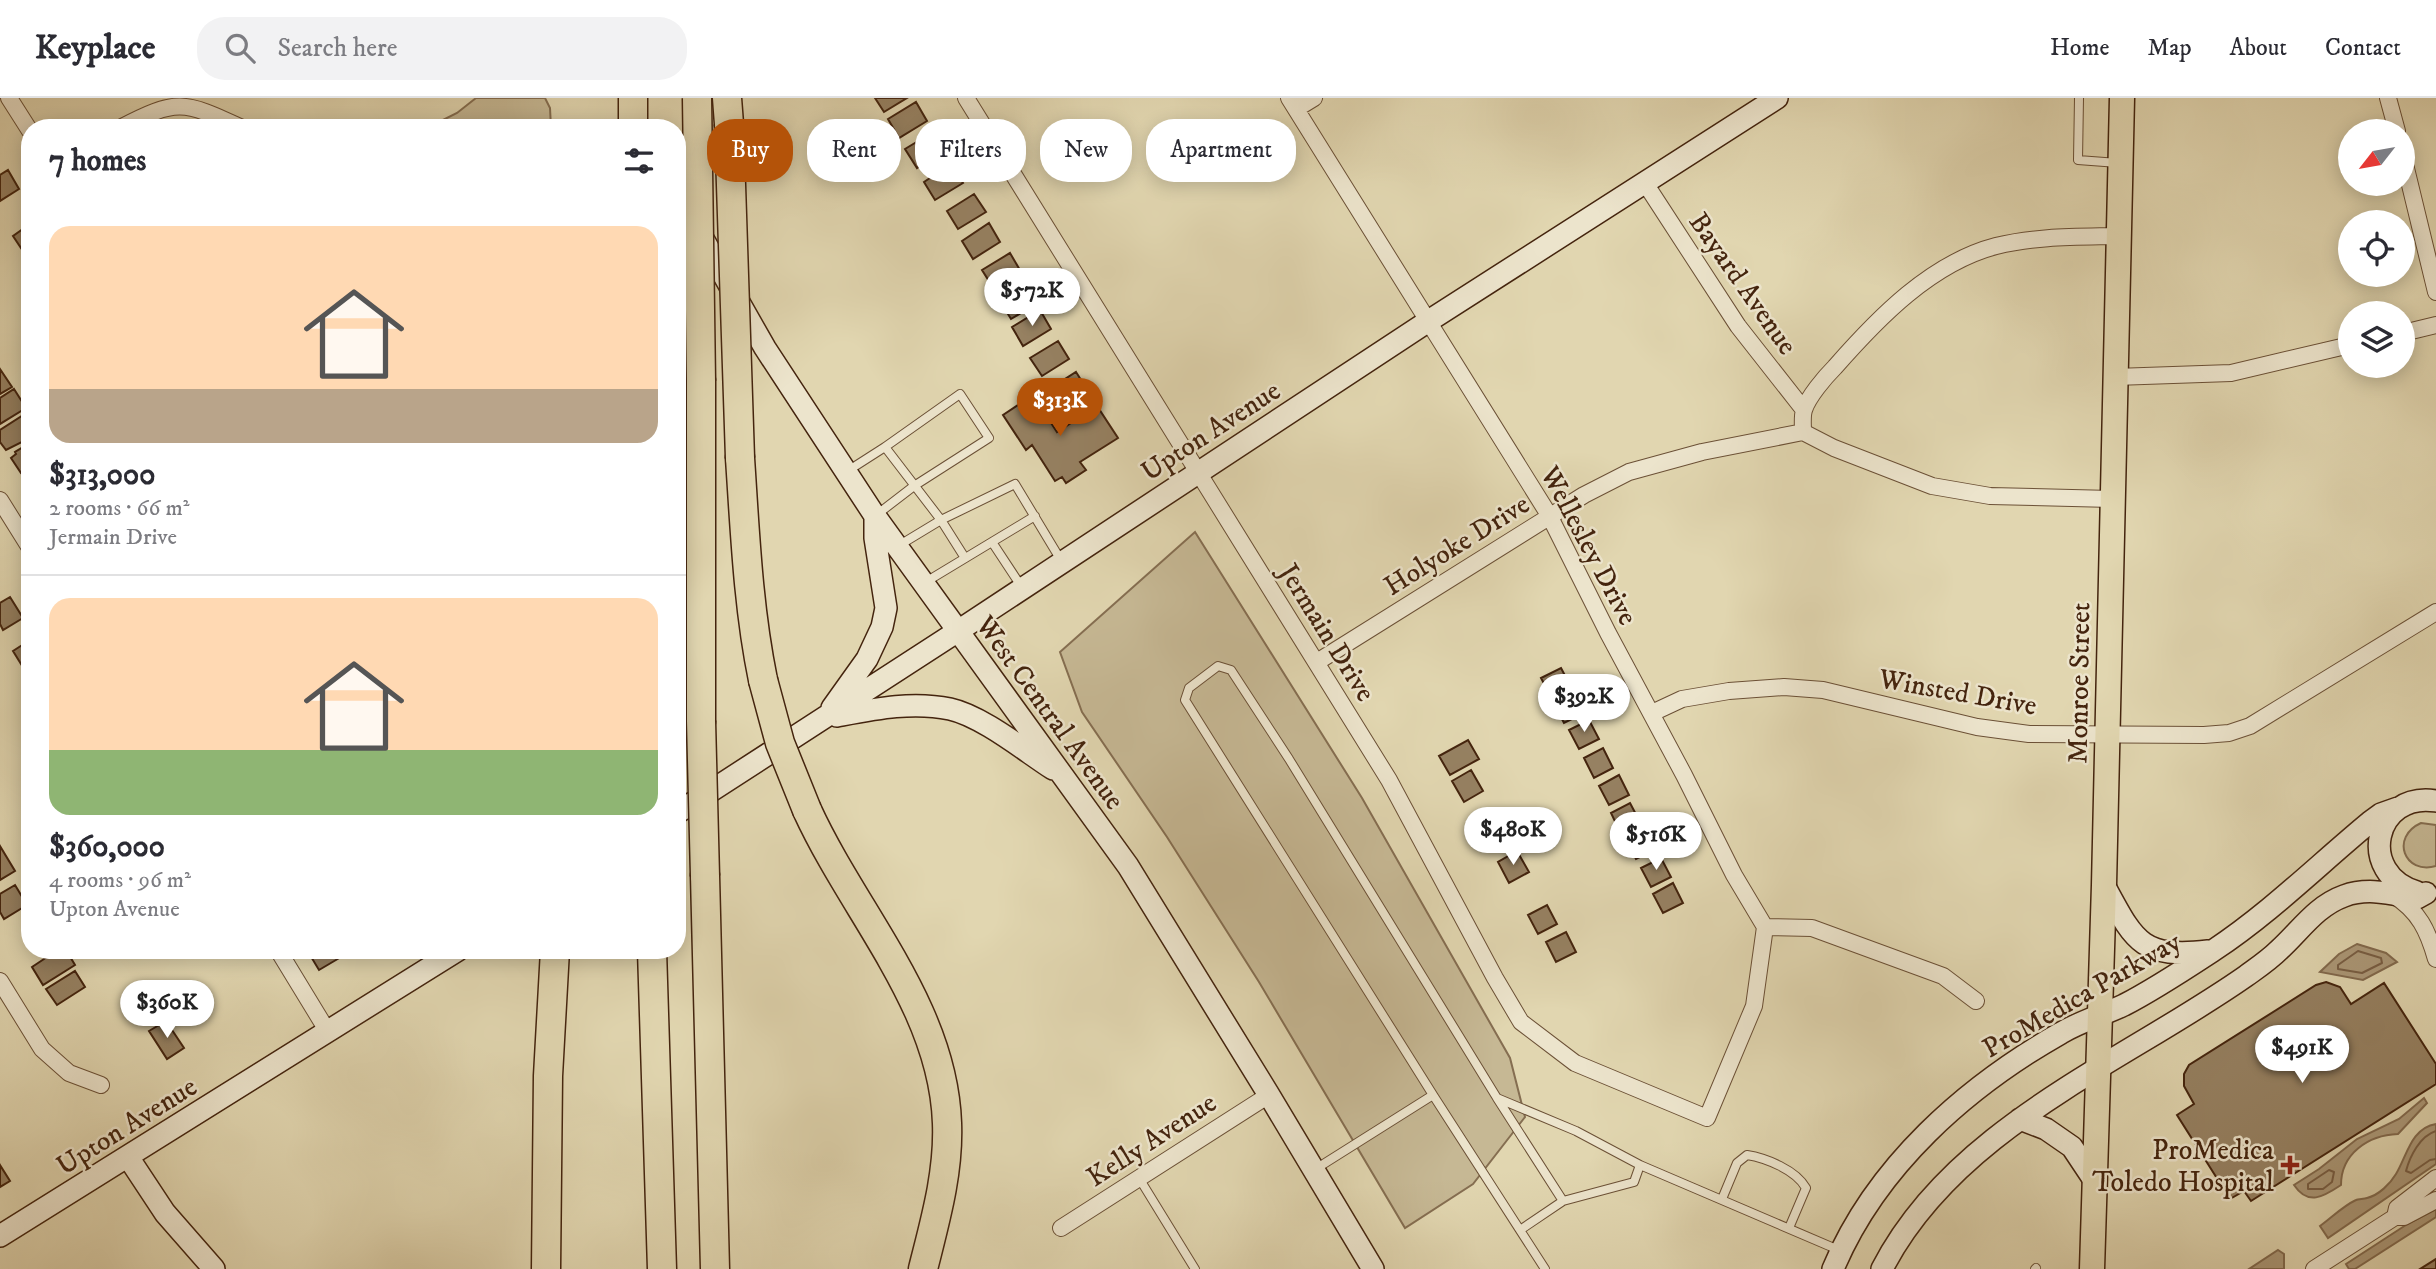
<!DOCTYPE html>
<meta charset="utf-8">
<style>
body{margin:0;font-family:"IM FELL DW Pica",serif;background:#f2f2f3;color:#2b2b33;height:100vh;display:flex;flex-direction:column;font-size:26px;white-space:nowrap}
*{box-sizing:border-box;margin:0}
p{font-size:23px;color:#7c7c81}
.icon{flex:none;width:38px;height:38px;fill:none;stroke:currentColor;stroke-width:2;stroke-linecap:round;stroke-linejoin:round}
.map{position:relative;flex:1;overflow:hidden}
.sheet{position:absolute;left:21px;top:21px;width:665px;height:840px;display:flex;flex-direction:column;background:#fff;border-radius:28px;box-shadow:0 4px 18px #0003}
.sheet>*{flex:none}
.top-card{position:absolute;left:707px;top:21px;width:665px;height:63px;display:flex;gap:14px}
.needle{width:46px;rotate:239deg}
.fabs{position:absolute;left:2338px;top:21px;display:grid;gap:14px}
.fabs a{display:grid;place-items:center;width:77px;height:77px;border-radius:50%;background:#fff;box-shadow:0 4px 18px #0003;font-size:35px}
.price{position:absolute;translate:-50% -60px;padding:0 16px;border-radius:24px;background:#fff;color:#222;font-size:23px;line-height:46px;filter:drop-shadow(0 2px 4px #0008)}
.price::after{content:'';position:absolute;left:50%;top:42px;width:21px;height:16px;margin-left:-10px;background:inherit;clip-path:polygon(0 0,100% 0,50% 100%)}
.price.active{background:#b45309;color:#fff}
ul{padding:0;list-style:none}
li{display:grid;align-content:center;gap:14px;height:371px;padding:0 28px}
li+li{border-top:2px solid #e1e1e2}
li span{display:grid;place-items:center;height:217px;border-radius:21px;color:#555}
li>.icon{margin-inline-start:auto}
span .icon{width:126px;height:126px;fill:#fffc;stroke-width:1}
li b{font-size:30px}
h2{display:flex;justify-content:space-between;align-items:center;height:84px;padding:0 28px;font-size:30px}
.tag{padding:0 24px;border-radius:28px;background:#fff;box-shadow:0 4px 18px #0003;font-size:24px;line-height:63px}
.tag.active{background:#b45309;color:#fff}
header{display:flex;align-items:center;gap:42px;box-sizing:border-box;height:98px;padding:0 35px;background:#fff;border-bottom:2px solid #e1e1e2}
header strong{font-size:33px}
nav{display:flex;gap:38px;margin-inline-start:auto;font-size:24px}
.search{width:490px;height:63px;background:#f2f2f3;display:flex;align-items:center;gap:18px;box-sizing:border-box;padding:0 24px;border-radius:28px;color:#7c7c81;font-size:26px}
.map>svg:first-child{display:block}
.green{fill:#c6b894;stroke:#856e51;stroke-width:2}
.water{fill:#ac9979;stroke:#826a4e;stroke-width:2}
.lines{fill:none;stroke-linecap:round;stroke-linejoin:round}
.shore{stroke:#785e44;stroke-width:2}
.building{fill:#968162;stroke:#44240e;stroke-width:2}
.lane-casing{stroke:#6b5036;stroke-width:10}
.street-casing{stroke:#6b5036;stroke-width:18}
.secondary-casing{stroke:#44240e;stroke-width:24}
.primary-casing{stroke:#44240e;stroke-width:27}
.highway-casing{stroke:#44240e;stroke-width:31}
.lane{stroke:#ece4cc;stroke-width:8}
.street{stroke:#ece4cc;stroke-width:16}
.secondary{stroke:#ece4cc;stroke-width:21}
.primary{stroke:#e1d6b0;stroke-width:24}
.highway{stroke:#e1d6b0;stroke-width:28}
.highway-bridge-casing{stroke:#44240e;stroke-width:31;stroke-linecap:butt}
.highway-bridge{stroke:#e1d6b0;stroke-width:28}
.poi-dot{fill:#8f2418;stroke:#ece4cc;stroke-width:2.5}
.labels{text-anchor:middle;stroke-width:5;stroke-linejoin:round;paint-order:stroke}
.street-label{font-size:28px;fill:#44240e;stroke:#ece4cc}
.poi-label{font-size:28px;fill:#44240e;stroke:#ece4cc;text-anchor:end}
</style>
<header>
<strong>Keyplace</strong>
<div class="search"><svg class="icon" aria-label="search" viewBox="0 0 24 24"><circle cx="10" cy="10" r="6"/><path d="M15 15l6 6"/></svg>Search here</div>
<nav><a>Home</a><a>Map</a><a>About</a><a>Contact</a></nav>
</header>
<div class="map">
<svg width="2436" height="1171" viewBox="0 0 2436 1171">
<rect width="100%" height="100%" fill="#e1d6b0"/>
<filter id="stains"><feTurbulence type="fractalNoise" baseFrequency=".00286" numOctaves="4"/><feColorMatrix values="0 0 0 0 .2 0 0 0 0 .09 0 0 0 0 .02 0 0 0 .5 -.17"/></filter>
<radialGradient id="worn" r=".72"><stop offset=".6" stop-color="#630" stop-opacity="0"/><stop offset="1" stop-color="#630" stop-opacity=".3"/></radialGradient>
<path class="green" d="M476,0h69l5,10 1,20h-124l30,-15z
M1195,434l167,266 148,260 15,59 -52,67 -68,44 -146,-246 -92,-145 -85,-125 -22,-60z
M2421,725l15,2v41c-32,9 -46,-29 -15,-43z"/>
<path class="water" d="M2357,846l29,9 11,9 -34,18 -43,-8 19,-18z
M2424,1000l3,5 -29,31c-30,1 -57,20 -57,51 -18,12 -33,21 -47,0l25,-16 38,-30 42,-20z
M2436,1026v40l-108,74 -8,-12c11,-8 23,-20 36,-26 2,-1 8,-1 11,-2 12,-3 23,-14 29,-24 11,-18 15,-46 40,-50z
M2436,1111v8l-81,52h-6l-3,-5 63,-41z
M2278,1152l6,4v15h-35z"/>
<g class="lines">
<path class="shore" d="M2358,853l23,7 1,5 -20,10 -24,-4v-4z
M2436,1033c-16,5 -26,25 -30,40l5,2 19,-13 6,-1
M2329,1072l5,2 -2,10 -9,7h-15v-5z"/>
</g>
<path class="building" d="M875,0h32l-23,14z
M916,4l11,19 -28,17 -11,-19z
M933,34l11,18 -27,18 -12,-19z
M951,66l12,19 -28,17 -11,-18z
M8,72l11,19 -19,12v-26z
M974,96l12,18 -28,17 -11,-18z
M989,125l11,19 -27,17 -11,-18z
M30,126v22l-7,5 -10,-15z
M1010,155l11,19 -27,17 -12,-19z
M1027,185l12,19 -28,17 -11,-18z
M1040,212l11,19 -28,17 -11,-19z
M1058,243l11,18 -27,17 -12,-18z
M0,271l12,18 -12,7z
M1076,274l12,19 -34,20 -11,-18z
M14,291l12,19 -26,16v-26z
M1033,297l24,37 40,-26 21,32 -38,24 6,8 -20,13 -4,-6 -7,4 -23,-36 -6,5 -23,-35z
M28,314l2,26 -24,12 -6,-8v-12z
M30,345v27l-9,3 -10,-15 5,-4 -1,-2z
M10,499l13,21 -20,12 -3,-6v-21z
M30,542v36l-1,1 -16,-26z
M1561,570l10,19 -20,10 -10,-19z
M1574,596l10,19 -20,10 -10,-19z
M1589,622l10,19 -20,10 -10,-19z
M1468,642l11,19 -29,16 -11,-19z
M1603,650l10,20 -19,10 -10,-20z
M1471,672l12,21 -19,11 -12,-21z
M1619,677l10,20 -20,10 -10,-19z
M1630,705l10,19 -20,10 -9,-19z
M1646,731l10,20 -20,10 -10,-20z
M0,748l15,25 -15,9z
M1517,753l12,21 -20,11 -11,-21z
M1661,760l10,19 -20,10 -10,-19z
M1673,785l10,20 -20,10 -10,-19z
M15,787l12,20 -23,14 -4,-7v-18z
M1547,807l10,19 -19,10 -10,-19z
M1566,834l10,20 -20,10 -10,-20z
M43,852h23l9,15 -32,20 -11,-18 15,-10z
M307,852h30l4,7 -22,13z
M75,873l10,16 -28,18 -11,-16z
M2326,884l14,5 11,17 33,-21 52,81v20l-185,117 -7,-10 -14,8 -53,-84 17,-11 -10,-18v-12l5,-9 127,-80z
M166,923l18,27 -17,11 -18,-28z
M0,1067l10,16 -10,6z
M2436,1161v10h-16z"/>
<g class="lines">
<defs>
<path id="lane" d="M2079,0l-1,62 40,3
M846,374l39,-25 56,73 24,38
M875,418l39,-30 75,-48 -29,-44 -75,53
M992,444l29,44
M898,448l43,-26 74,-36 47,78
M924,485l111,-67
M1433,997l-248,-395 4,-12 29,-22 13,4 58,89 208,339 79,33 64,34
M1497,1000l66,103
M1314,1072l119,-75 112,174
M1139,1080l56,91
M1722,1101l15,-36 10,-8c19,3 49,15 59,33l-17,40
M1520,1132l43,-29 71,-19 6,-17 201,86
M2035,1171l1,-1"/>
<path id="street" d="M9,0l21,33
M966,0l423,682 106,198 26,44 54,41 132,55 47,-112 11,-79 -31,-52 -50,-100 -76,-142 -59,-118 -260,-417
M2388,0l9,33
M1296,11l18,-11
M120,30c58,-30 63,-27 122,0
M2403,58l33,136
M1645,85l93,143 66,84
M2403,235l33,-8
M2115,279l116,-4 119,-28
M1803,334c0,-7 -1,-16 1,-22 4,-13 21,-33 31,-43 43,-49 96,-104 161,-121 40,-10 82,-9 123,-10
M0,402l30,48
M1317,564l267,-167 45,-23 73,-20 101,-20 31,16 98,38 58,10 122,3
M1652,615l30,-14 47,-8 55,-4 39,3 154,37 52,7 175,1 25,-2 21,-7 186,-114
M2393,797c26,16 35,36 43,64
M1765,829l47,1 131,48 33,25
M278,852l50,82
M0,883l42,68 27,24 32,12
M2395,1119l2,-9 39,-30
M1061,1130l208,-133
M2314,1171l81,-52h9l32,-17"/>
<path id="secondary" d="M677,95l88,155 110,168 253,350 141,229 104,174
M832,610l35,-49 15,-32 4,-19 -11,-70v-22
M837,618c37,-7 75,-15 113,-7 32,7 75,42 103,60
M677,715l281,-182 469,-309 350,-224
M2104,787c30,55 36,74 104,66
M2417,794c-61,-18 -43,-101 19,-91
M2020,1021l26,10 26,18 22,33
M128,1059l37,56 49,56
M0,1138l458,-286
M1833,1171c43,-103 133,-182 228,-236 20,-12 42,-18 63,-28 31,-16 61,-36 90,-55 56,-37 104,-85 156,-128l11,-8 17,-6
M1882,1171c72,-141 240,-206 364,-293 11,-8 23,-16 33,-26 21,-19 37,-44 65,-54 24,-9 48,-2 73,2l9,-5"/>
<path id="primary" d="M2092,1171l12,-384 18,-787"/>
<path id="highway" d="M727,0l2,26
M740,360c5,74 8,149 23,222
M701,623v-340
M807,712c47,103 136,196 140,313 2,50 -12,98 -24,146
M705,778l10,393
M652,852l10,319
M546,1171l2,-193 7,-126"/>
</defs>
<use href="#lane" class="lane-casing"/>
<use href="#street" class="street-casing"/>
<use href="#secondary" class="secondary-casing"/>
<use href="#primary" class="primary-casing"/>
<use href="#highway" class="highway-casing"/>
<use href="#lane" class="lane"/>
<use href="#street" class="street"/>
<use href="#secondary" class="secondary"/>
<use href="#primary" class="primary"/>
<use href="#highway" class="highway"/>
<defs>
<path id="highway-bridge" d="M633,0v30
M697,0l4,283
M729,26l11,334
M763,582l17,63 27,67
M701,623l4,155"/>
</defs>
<use href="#highway-bridge" class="highway-bridge-casing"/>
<use href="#highway-bridge" class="highway-bridge"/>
</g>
<path class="poi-dot" d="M2286.5 1056.5h7v7h7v7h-7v7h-7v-7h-7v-7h7z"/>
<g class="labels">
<g class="street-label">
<text transform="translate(1744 185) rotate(55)" y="10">Bayard Avenue</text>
<text transform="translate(1210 332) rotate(-33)" y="10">Upton Avenue</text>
<text transform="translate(1456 446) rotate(-32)" y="10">Holyoke Drive</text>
<text transform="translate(1590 447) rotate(62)" y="10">Wellesley Drive</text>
<text transform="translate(1328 534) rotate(58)" y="10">Jermain Drive</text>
<text transform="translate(2078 585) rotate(-89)" y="10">Monroe Street</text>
<text transform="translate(1958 593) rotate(10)" y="10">Winsted Drive</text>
<text transform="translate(1051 614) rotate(54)" y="10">West Central Avenue</text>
<text transform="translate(2081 896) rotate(-30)" y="10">ProMedica Parkway</text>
<text transform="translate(126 1027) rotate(-32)" y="10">Upton Avenue</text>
<text transform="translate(1151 1041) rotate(-33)" y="10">Kelly Avenue</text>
</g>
<g class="poi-label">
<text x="2274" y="1061">ProMedica<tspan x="2274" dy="32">Toledo Hospital</tspan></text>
</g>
</g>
<rect width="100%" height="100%" filter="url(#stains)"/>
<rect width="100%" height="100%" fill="url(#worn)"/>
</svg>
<div class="fabs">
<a><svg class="needle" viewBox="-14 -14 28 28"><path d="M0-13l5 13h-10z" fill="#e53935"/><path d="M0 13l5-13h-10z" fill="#7c7c81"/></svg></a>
<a><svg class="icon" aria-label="locate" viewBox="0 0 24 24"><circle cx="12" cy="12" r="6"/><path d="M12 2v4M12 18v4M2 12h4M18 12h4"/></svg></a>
<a><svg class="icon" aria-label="layers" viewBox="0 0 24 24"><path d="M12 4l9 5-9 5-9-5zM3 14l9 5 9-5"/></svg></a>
</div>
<b class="price" style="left:1032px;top:230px">$572K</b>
<b class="price active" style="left:1060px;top:340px">$313K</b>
<b class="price" style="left:1584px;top:636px">$392K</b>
<b class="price" style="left:1513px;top:769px">$480K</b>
<b class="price" style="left:1656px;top:774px">$516K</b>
<b class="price" style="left:167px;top:942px">$360K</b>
<b class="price" style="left:2302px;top:987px">$491K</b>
<div class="top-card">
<a class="tag active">Buy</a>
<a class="tag">Rent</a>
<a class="tag">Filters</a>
<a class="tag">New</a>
<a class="tag">Apartment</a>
</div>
<section class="sheet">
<h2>7 homes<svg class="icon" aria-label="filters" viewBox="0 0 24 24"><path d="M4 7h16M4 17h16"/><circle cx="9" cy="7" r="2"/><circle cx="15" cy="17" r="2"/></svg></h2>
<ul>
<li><span style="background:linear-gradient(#ffd9b3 75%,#b9a48a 0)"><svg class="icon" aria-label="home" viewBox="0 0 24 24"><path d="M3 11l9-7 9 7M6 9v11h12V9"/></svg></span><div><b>$313,000</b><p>2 rooms · 66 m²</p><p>Jermain Drive</p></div></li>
<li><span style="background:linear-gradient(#ffd9b3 70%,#8fb573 0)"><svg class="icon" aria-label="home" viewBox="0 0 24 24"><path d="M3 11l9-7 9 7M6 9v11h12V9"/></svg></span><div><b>$360,000</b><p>4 rooms · 96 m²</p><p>Upton Avenue</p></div></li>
</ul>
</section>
</div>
